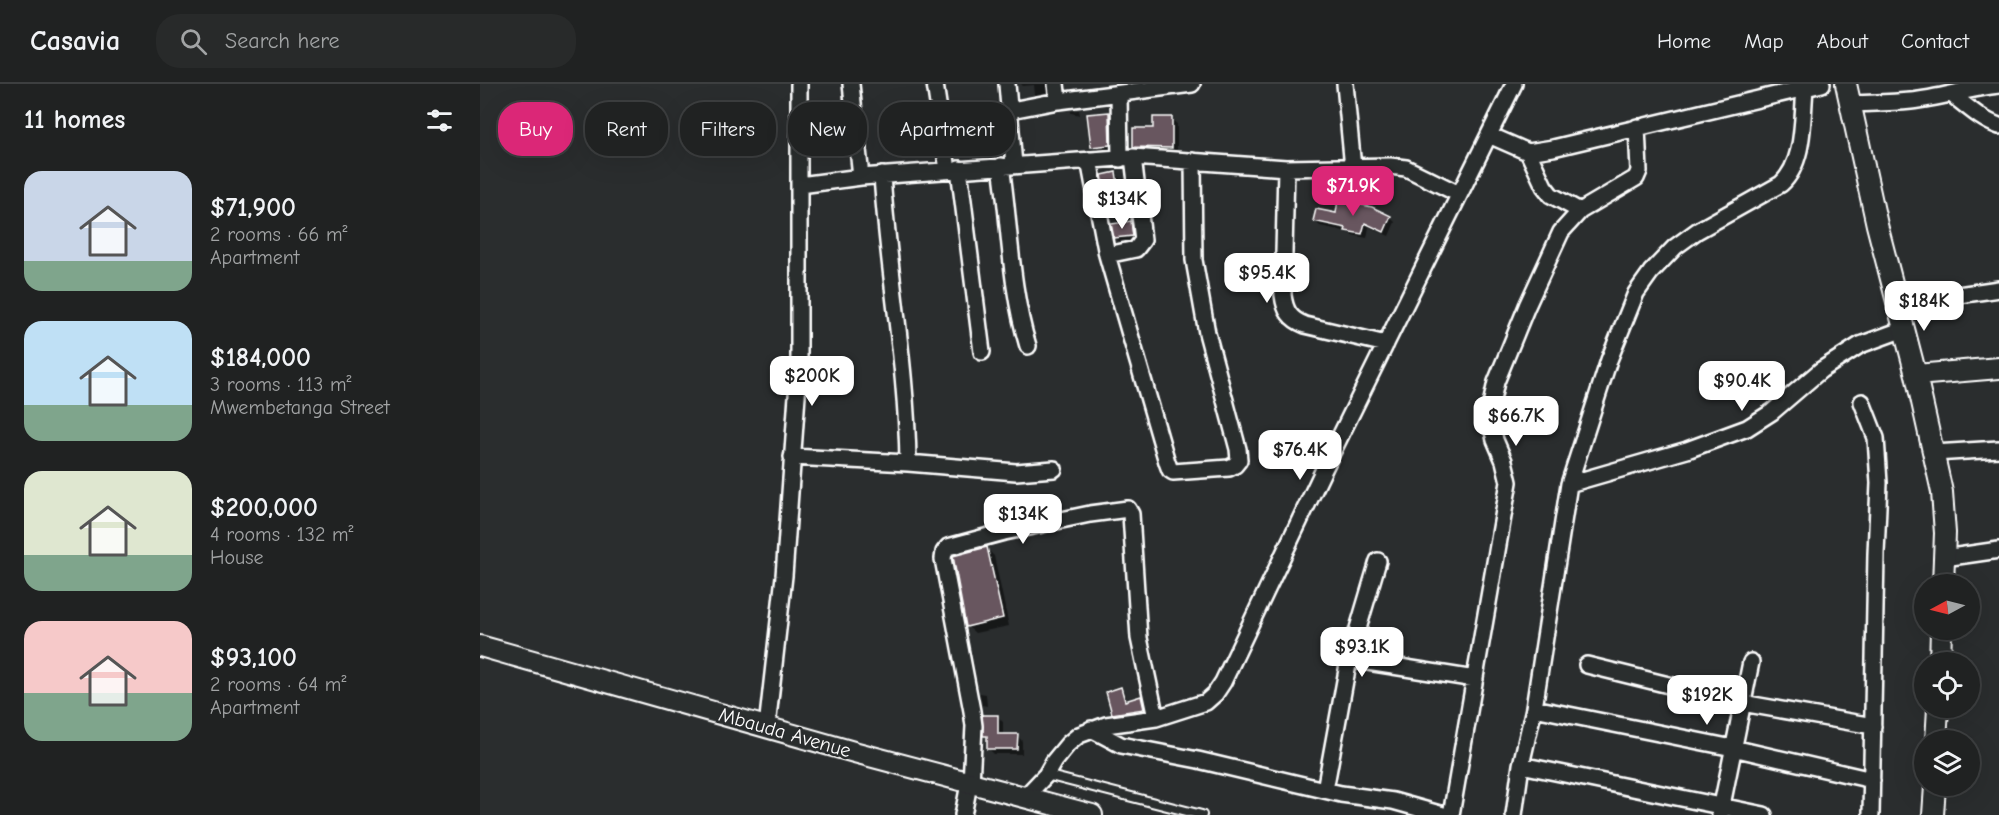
<!DOCTYPE html>
<meta charset="utf-8">
<style>
body{margin:0;font-family:"Comic Neue",sans-serif;background:#282a2a;color:#f1f3f6;height:100vh;display:flex;flex-direction:column;font-size:22px;white-space:nowrap}
*{box-sizing:border-box;margin:0}
p{font-size:20px;color:#a2a4a5}
.icon{flex:none;width:33px;height:33px;fill:none;stroke:currentColor;stroke-width:2;stroke-linecap:round;stroke-linejoin:round}
.map{position:relative;flex:1;overflow:hidden}
.sheet{display:flex;flex-direction:column;background:#202222;width:480px}
.sheet>*{flex:none}
.guide{position:absolute;left:18px;top:18px;width:570px;height:54px;display:flex;gap:12px}
.needle{width:39px;rotate:263deg}
.tools{position:absolute;left:1434px;top:490px;display:grid;gap:12px}
.tools a{display:grid;place-items:center;width:66px;height:66px;border-radius:50%;background:#202222;box-shadow:0 6px 24px #0002,0 0 0 2px #3d3f40;font-size:30px}
.price{position:absolute;translate:-50% -51px;padding:0 14px;border-radius:12px;background:#fff;color:#222;font-size:20px;line-height:39px;filter:drop-shadow(0 2px 3px #0008)}
.price::after{content:'';position:absolute;left:50%;top:36px;width:18px;height:14px;margin-left:-9px;background:inherit;clip-path:polygon(0 0,100% 0,50% 100%)}
.price.selected{background:#db2777;color:#fff}
ul{padding:0;list-style:none}
li{display:flex;align-items:center;gap:18px;height:150px;padding:0 24px}
li span{display:grid;place-items:center;flex:none;width:168px;height:120px;border-radius:18px;color:#555}
li>.icon{margin-inline-start:auto}
span .icon{width:72px;height:72px;fill:#fffc;stroke-width:1}
li b{font-size:26px}
h2{display:flex;justify-content:space-between;align-items:center;height:72px;padding:0 24px;font-size:26px}
.chip{padding:0 21px;border-radius:24px;background:#202222;box-shadow:0 6px 24px #0002,0 0 0 2px #3d3f40;font-size:21px;line-height:54px}
.chip.selected{background:#db2777;color:#fff}
header{display:flex;align-items:center;gap:36px;box-sizing:border-box;height:84px;padding:0 30px;background:#202222;border-bottom:2px solid #3d3f40}
header strong{font-size:28px}
nav{display:flex;gap:33px;margin-inline-start:auto;font-size:21px}
.search{width:420px;height:54px;background:#282a2a;display:flex;align-items:center;gap:15px;box-sizing:border-box;padding:0 21px;border-radius:24px;color:#a2a4a5;font-size:22px}
main{display:flex;flex:1;min-height:0}
.map>svg:first-child{display:block}
.shadow{fill:#0007}
.building{fill:#68565e;stroke:#fff;stroke-width:1.5}
.lines{fill:none;stroke-linecap:round;stroke-linejoin:round}
.service-casing{stroke:#fff;stroke-width:12}
.minor-casing{stroke:#fff;stroke-width:20}
.tertiary-casing{stroke:#fff;stroke-width:24}
.service{stroke:#2a2d2e;stroke-width:8}
.minor{stroke:#2a2d2e;stroke-width:15}
.tertiary{stroke:#2a2d2e;stroke-width:20}
.labels{text-anchor:middle;stroke-width:5;stroke-linejoin:round;paint-order:stroke}
.street-label{font-size:20px;fill:#fff;stroke:#2a2d2e}
</style>
<header>
<strong>Casavia</strong>
<div class="search"><svg class="icon" aria-label="search" viewBox="0 0 24 24"><circle cx="10" cy="10" r="6"/><path d="M15 15l6 6"/></svg>Search here</div>
<nav><a>Home</a><a>Map</a><a>About</a><a>Contact</a></nav>
</header>
<main>
<section class="sheet">
<h2>11 homes<svg class="icon" aria-label="filters" viewBox="0 0 24 24"><path d="M4 7h16M4 17h16"/><circle cx="9" cy="7" r="2"/><circle cx="15" cy="17" r="2"/></svg></h2>
<ul>
<li><span style="background:linear-gradient(#c9d6e8 75%,#7fa58c 0)"><svg class="icon" aria-label="home" viewBox="0 0 24 24"><path d="M3 11l9-7 9 7M6 9v11h12V9"/></svg></span><div><b>$71,900</b><p>2 rooms · 66 m²</p><p>Apartment</p></div></li>
<li><span style="background:linear-gradient(#bfe0f5 70%,#7fa58c 0)"><svg class="icon" aria-label="home" viewBox="0 0 24 24"><path d="M3 11l9-7 9 7M6 9v11h12V9"/></svg></span><div><b>$184,000</b><p>3 rooms · 113 m²</p><p>Mwembetanga Street</p></div></li>
<li><span style="background:linear-gradient(#dfe7d0 70%,#7fa58c 0)"><svg class="icon" aria-label="home" viewBox="0 0 24 24"><path d="M3 11l9-7 9 7M6 9v11h12V9"/></svg></span><div><b>$200,000</b><p>4 rooms · 132 m²</p><p>House</p></div></li>
<li><span style="background:linear-gradient(#f6c9c9 60%,#7fa58c 0)"><svg class="icon" aria-label="home" viewBox="0 0 24 24"><path d="M3 11l9-7 9 7M6 9v11h12V9"/></svg></span><div><b>$93,100</b><p>2 rooms · 64 m²</p><p>Apartment</p></div></li>
</ul>
</section>
<div class="map">
<svg width="1519" height="731" viewBox="0 0 1519 731">
<rect width="100%" height="100%" fill="#2a2d2e"/>
<filter id="ink" filterUnits="userSpaceOnUse"><feTurbulence type="fractalNoise" baseFrequency=".0167" numOctaves="2"/><feDisplacementMap in="SourceGraphic" scale="12" xChannelSelector="R" yChannelSelector="G"/><feConvolveMatrix kernelMatrix="1 2 1 2 8 2 1 2 1" color-interpolation-filters="sRGB"/></filter>
<g filter="url(#ink)">
<path class="shadow" d="M541,0h29v12l-11,2 -4,-3 -1,-10 -11,1z
M599,26l1,5 -9,-2v-2z
M629,29l3,4 1,31 -17,2 -3,-4z
M691,35l6,5v28h-37l-5,-5 19,-18z
M636,90l3,3 2,10 -10,2 2,11 -2,1 -3,-4 -4,-21z
M857,130l53,3 5,5 -6,14 -20,-9 -2,11 -15,-3 -4,-3 -28,-6 -5,-5z
M650,139l4,3 1,13 -16,2 -4,-3z
M506,464l8,8 15,70 -34,7 -8,-7z
M640,605l4,3 2,10 15,-4 3,3 3,11 -30,5 -4,-3z
M500,609l6,1 1,12 -5,-1z
M518,633l5,5v13h14l5,6v13h-28l-6,-6v-9l-3,-3z"/>
<path class="building" d="M629,28l1,33 -19,2 -4,-33z
M673,33h19v31l-39,-1v-19h20z
M636,88l2,12 -9,2 2,11 -5,1 -4,-23z
M858,116l34,7 19,9 -7,16 -19,-9 -3,11 -17,-3 1,-3 -33,-7 3,-12 20,4z
M651,137l2,15 -19,2 -3,-14z
M507,463l16,71 -37,9 -13,-71z
M641,603l4,14 16,-5 3,13 -32,5 -6,-22z
M502,631h16v19h20l-1,15h-30v-13h-4z"/>
<g class="lines">
<defs>
<path id="service" d="M566,691l156,40"/>
<path id="minor" d="M371,0l10,93
M455,0l13,86
M527,0l7,81
M576,0l2,17
M865,0l8,84
M639,10l1,65
M1471,10c16,12 30,26 48,32
M1370,20c20,-1 41,-1 61,-3 30,-3 58,-13 88,-16
M531,26l47,-9 134,-17
M1009,51l39,17 25,-4 269,-64
M1048,68l16,34 7,9 29,16
M609,76l18,95 60,207 3,8 3,2 56,-4 6,-3 4,-5 -1,-11 -31,-116 -13,-73 -1,-99
M521,82c9,59 9,121 27,180
M806,84l-3,127c2,16 7,24 22,30l81,19
M479,85l23,183
M402,91c6,96 25,192 26,288
M320,101l61,-8 272,-20 153,11 104,-2 16,2 53,26
M627,171l29,-6 7,-9 -10,-83
M1417,220l102,-15
M1382,318l14,36 3,45 -3,71 -5,261
M1454,369l65,-4
M312,373l116,6 108,9 38,-3
M1089,400l118,-34 60,-22 25,-16 49,-42 39,-25 44,-16
M1464,474l55,-8
M869,575l126,20
M1107,581l155,38 131,23
M1054,624l199,40 139,32
M287,643l17,-151 15,-208v-284
M611,645l30,16 77,15 143,34 52,7 50,14
M1041,681l243,50
M845,706l24,-131 29,-98
M545,713l21,-22 8,-14 14,-17 11,-9 27,-10 50,-7 50,-16 9,-8 8,-12 102,-215 189,-383
M483,731l6,-31 2,-1 3,-57 -2,-15 -29,-152 1,-7 4,-5 56,-15 86,-18 38,-5 3,5 8,124 17,80
M971,731l58,-333 -5,-21 -9,-21 -6,-26 7,-32 31,-76 34,-74 19,-21 56,-33 3,-7 -2,-44
M1034,731l7,-50 13,-57 35,-224 40,-124 27,-67 15,-21 24,-25 22,-16 84,-47c24,-22 21,-64 24,-95
M1240,731l31,-153"/>
<path id="tertiary" d="M1366,0l31,141 39,150 26,117 3,41 -2,52
M1436,291l83,-7
M0,562l374,106 238,63
M1460,579l1,-33
M1456,657l2,-33
M1453,731l2,-29"/>
</defs>
<use href="#service" class="service-casing"/>
<use href="#minor" class="minor-casing"/>
<use href="#tertiary" class="tertiary-casing"/>
<use href="#service" class="service"/>
<use href="#minor" class="minor"/>
<use href="#tertiary" class="tertiary"/>
</g>
</g>
<g class="labels">
<g class="street-label">
<text transform="translate(305 648) rotate(16)" y="7">Mbauda Avenue</text>
</g>
</g>
</svg>
<div class="tools">
<a><svg class="needle" viewBox="-14 -14 28 28"><path d="M0-13l5 13h-10z" fill="#e53935"/><path d="M0 13l5-13h-10z" fill="#a2a4a5"/></svg></a>
<a><svg class="icon" aria-label="locate" viewBox="0 0 24 24"><circle cx="12" cy="12" r="6"/><path d="M12 2v4M12 18v4M2 12h4M18 12h4"/></svg></a>
<a><svg class="icon" aria-label="layers" viewBox="0 0 24 24"><path d="M12 4l9 5-9 5-9-5zM3 14l9 5 9-5"/></svg></a>
</div>
<b class="price selected" style="left:873px;top:133px">$71.9K</b>
<b class="price" style="left:642px;top:146px">$134K</b>
<b class="price" style="left:787px;top:220px">$95.4K</b>
<b class="price" style="left:1444px;top:248px">$184K</b>
<b class="price" style="left:332px;top:323px">$200K</b>
<b class="price" style="left:1262px;top:328px">$90.4K</b>
<b class="price" style="left:1036px;top:363px">$66.7K</b>
<b class="price" style="left:820px;top:397px">$76.4K</b>
<b class="price" style="left:543px;top:461px">$134K</b>
<b class="price" style="left:882px;top:594px">$93.1K</b>
<b class="price" style="left:1227px;top:642px">$192K</b>
<div class="guide">
<a class="chip selected">Buy</a>
<a class="chip">Rent</a>
<a class="chip">Filters</a>
<a class="chip">New</a>
<a class="chip">Apartment</a>
</div>
</div>
</main>
